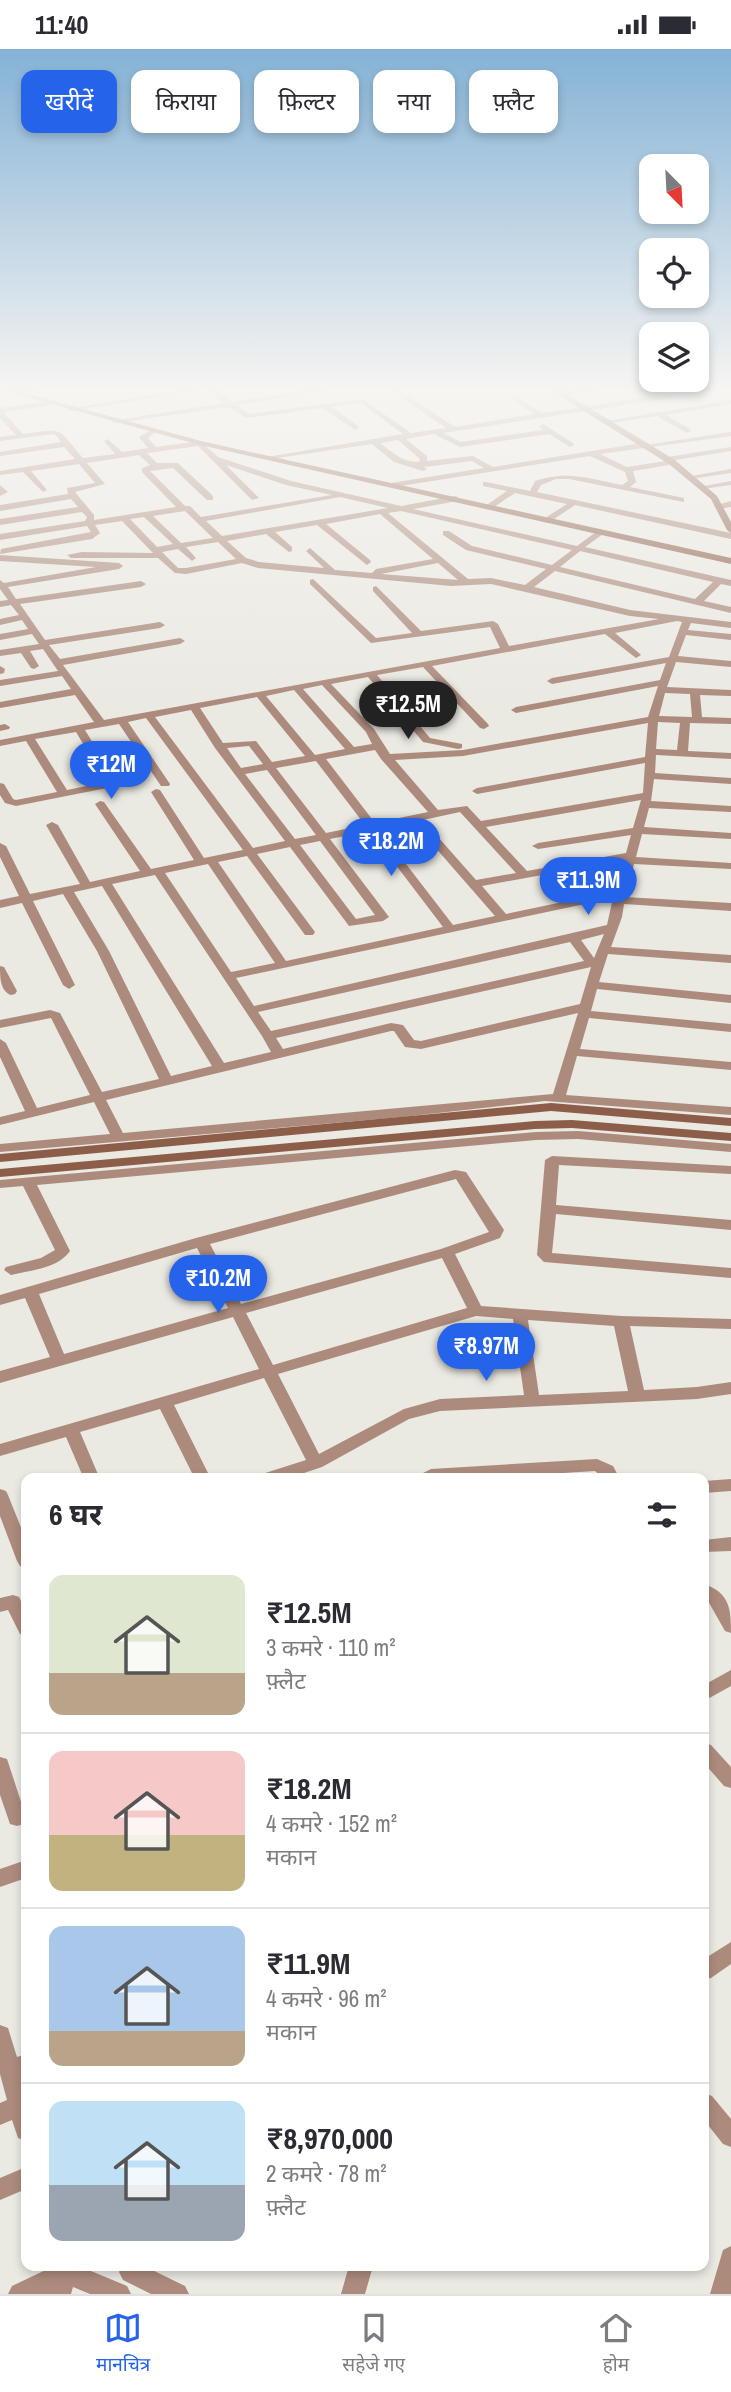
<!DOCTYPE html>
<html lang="hi">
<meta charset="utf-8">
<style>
body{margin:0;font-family:"Archivo Narrow","Noto Sans Devanagari",sans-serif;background:#f7f7f7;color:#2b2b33;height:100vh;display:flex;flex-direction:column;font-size:26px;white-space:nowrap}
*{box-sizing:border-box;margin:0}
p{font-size:23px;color:#7c7c81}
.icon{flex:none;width:38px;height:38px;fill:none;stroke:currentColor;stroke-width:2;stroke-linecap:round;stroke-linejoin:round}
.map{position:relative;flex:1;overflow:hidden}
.side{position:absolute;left:21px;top:1424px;width:688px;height:798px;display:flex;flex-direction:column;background:#fff;border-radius:14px;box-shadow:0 4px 10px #0003}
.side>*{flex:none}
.hud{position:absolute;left:21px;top:21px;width:690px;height:63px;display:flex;gap:14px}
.needle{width:46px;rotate:156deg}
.tools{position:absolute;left:639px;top:105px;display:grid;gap:14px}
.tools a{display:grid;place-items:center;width:70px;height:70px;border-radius:14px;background:#fff;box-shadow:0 4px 10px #0003;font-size:35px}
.price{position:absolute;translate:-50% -60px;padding:0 16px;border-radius:24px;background:#2563eb;color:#fff;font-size:23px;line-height:46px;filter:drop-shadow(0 2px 4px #0008)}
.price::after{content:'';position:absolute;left:50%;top:42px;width:21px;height:16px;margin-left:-10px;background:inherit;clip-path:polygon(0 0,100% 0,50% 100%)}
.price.selected{background:#222;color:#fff}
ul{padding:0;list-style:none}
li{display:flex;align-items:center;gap:21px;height:175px;padding:0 28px}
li+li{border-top:2px solid #e1e1e2}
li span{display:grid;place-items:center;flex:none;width:196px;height:140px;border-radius:14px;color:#555}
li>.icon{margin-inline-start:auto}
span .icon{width:84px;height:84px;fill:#fffc;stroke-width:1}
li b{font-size:30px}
h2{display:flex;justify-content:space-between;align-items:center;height:84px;padding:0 28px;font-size:30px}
.chip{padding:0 24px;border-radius:14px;background:#fff;box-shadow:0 4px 10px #0003;font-size:24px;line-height:63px}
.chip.selected{background:#2563eb;color:#fff}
.status{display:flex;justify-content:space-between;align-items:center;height:49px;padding:0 35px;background:#fff;direction:ltr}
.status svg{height:19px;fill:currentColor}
.dock{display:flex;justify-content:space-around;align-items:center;height:98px;border-top:2px solid #e1e1e2;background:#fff;font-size:19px;color:#7c7c81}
.dock a{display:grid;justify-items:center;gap:4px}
.dock .selected{color:#2563eb}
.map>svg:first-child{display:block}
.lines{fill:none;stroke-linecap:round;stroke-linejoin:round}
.street{fill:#ac8b7d;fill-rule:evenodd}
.secondary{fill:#8c5e49;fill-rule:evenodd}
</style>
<div class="status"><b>11:40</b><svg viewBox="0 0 49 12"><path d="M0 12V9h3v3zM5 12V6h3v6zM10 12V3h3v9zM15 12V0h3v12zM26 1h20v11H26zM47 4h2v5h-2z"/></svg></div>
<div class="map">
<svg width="731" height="2245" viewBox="0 0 731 2245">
<rect width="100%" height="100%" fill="#eae9e2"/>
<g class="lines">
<path class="street" d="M21,341h22l-26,5 -4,-2z
M182,341h21l-132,21 -4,-2z
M209,341h9l14,12 78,-12h21l-94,15 11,9 114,-15 49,34 35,-5 -56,-38h9l56,37 79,-13 -20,-13v-4h3l25,16 150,-23h13l-3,3 -259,40 18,9 82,-12 -4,-4 4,-2 30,19 1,2 -4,2 -21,-13 -89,13 -26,-13 -28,5 21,17v5l46,-5 20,11 149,-24 4,2 85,-13v4l-131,18 27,13 38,-6 -2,-2 4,-2 64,-10v4l-56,9v4l-42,7 3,11 -6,5 54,11v4l-115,-23h-13l-15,6 -4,7 194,41v6l-156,-34 -27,18 -3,-1v-4l22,-14 -52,-11 -24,16 -7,-2 23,-16 -24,-5v-4h3l44,9 5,-10c33,-11 54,-2 87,4l6,-4 -3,-9 -35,-16 -196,31h-3v-4l93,-15 -12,-7 -48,6 3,2 -4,2 -29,-9 -22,-18 -101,15 -4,-2 136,-23 -42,-31 -29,4 26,19 1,2 -4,2 -32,-22 -77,10 -17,-11 -114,16 -4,-2 113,-18zM398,391l22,19 -1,3c-16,1 -27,-10 -39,-19z
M579,341h21l-39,7 -4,-2z
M731,351v4l-65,11 24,14 1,2 -4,2 -30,-17 -52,8 -4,-2z
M51,352h3v4l-51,7 20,22c43,-6 33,-7 60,24l32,-4 -11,-13 4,-2 14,13 26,-4 -9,-11 14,-8 4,2 -9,7 8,9 44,-6 18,16 73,24 110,25 54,-10 3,1v4l-45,8 164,37 23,-17 4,3 -1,2 -18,13 146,33v6l-10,-2 -17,17 27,6v6l-176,-42 -21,16 96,23 101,12v6l-40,-5 -3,7 43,4v6l-45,-5 -8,21 53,5v6l-55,-5 -9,25 64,3v6l-31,-1 2,22 29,1v6l-41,-1 -2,28 43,2v6l-75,-4 -1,18 76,5v6l-77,-5 -3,22 80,5v6l-82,-4 -5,19 87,6v6l-89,-5 -6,23 95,6v6l-97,-5 -9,33 106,6v8l-107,-7 -2,13 -11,30 120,8v8l-123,-9 -9,28 132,13v8l-134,-14 -6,22 140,13v8l-142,-14 -9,31 151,13v8l-154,-14 -11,39 165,12v8l-186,-14 -143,16 -402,35v-8l110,-10 -16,-32 -94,23v-8l25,-6 -25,-54v-18l6,4 31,65 53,-13 -39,-77 -51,10v-8l50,-10 10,3 42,79 57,-13 -62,-128 -34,-57 -30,7 42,84 -6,4 -6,-4 -41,-82 -22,5v-8l19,-4 -19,-39v-14l6,3 24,48 50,-10 -34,-59 6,-3 6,3 32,57 50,-11 -45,-67 5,-3 4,1 47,67 43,-9 -43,-68 5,-3 4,1 44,68 39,-8 -97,-132 -18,4 42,62 -1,2h-8l-42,-62 -34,6 33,54 -1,2 -101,20 -11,-3 -5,-8v-12l4,1 9,15 3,1 41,-8 -31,-51 -26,5v-6l94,-18 -19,-27 -75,13v-6l71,-13 -9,-13 -62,10v-6l58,-9 -15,-22 -13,2 9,15 -5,3 -3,-1 -10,-15 -21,3v-6l39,-6 -7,-10 -32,6v-6l28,-5 -6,-9 -22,5v-6l19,-4 -8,-10 -11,2v-6l8,-1 -8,-11v-9l4,3 92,-16 -96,-6v-6l119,8 4,3 -4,3 -111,18 8,12 125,-18 5,3 -5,3 -121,17 25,36 115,-18 5,3 -5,3 -111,17 11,14 120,-21 5,3 -5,3 -117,21 41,55 396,-72 -10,-21 -119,16 -61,-59v-4l3,-1 63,59 36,-5 -39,-42v-4l3,-1 45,45 72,-10 5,3 11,22 150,-27 -29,-3 -139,-32 -40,2 -193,-18 -16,-5 -56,11 -11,-1 -17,-15h-87l-4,-3 15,-3 71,1 -31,-32 -27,4 5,8 -8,6 -92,15 1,-5 90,-17 -4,-6 -87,14v-6l85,-13 2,-4 -5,-5 -82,13v-6l78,-12 -7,-8 -71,12v-6l68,-11 -1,-6 28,-5 -16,-19 -48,7 16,19 -4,2 -20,-20 -23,3v-4l75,-12 -11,-12 -64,9v-4l61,-10 -4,-6 -4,-2 -53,7v-4l16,-2 -16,-17v-10zM198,397l54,54 7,-2 -33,-33 60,20 46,10 -131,22 -11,-11h-5l-35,-35 23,-3 34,32h6v-4l-35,-33h-21l-10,-10zM139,406l11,10 -8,3v4l34,35 -82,13v-5l-19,-23 30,-8 -18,-21zM340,448l48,11 -166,28 -16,-15zM185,462l28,27 -32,5 -28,-27zM401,462l171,39 -20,15 -80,-19 -23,-15h-6v4l23,15 80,19 -21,16 -34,-7 -23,1 -80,-66zM380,465l53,45 -57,10 -4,4 -37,-3 -25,-22 -4,3 18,17 -65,-6 -13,-4 -19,-17 39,-7 23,18 3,-1v-4l-17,-15 42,-7 50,40 4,-3 -1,-2 -44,-36zM144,468l29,27 -16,3 -27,-28zM218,493l18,17 -50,9h-8l-16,-16 16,-3 14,12 4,-3 -10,-11zM580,502l133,31 -18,17 -135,-32zM438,514l20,17 -77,-6zM677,572l5,1 -13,35 -117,21 -5,3 5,3 114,-21 -6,17 -144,27 -5,3 5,3 142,-27 -10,31 -185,33 -73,4 -16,-25 -43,-45 37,-7 55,65 35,7 4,-1v-4l-32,-6 -53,-63 46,-8 57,61 4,1 5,-3 -1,-2 -56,-58 173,-32 31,24 5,-3 -2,-2 -24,-20zM322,636l44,47 6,12 -18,3 -51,-58zM294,641l51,59 -30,6 -49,-59zM665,644l25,1 2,23 -33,-1zM257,648l48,59 -33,6 -16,-21 -33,2 -23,-35zM191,661l24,38 70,93 -32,7 -98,-131zM658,673l22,1 -3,27 -21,-1zM648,674l-3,34 -168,31 -5,3 5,3 168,-31 -2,30 -162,28 -14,-15 -29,4 -43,-50 68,-4zM76,683l30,50 -39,8 -32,-51zM249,697l14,18 -22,4 -14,-20zM375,701l6,9 47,53 -53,11 -49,-64zM316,712l49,64 -39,8 -50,-65zM267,721l49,65 -21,4 -50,-65zM641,751l-8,28 -95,15 -6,3 6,3 93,-14 -5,18 -99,18 -41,-44zM460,763l56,61 -40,7 -53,-60zM413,773l82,94 -42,9 -74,-96zM370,782l73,96 -157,34 -68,-99 29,-6 58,79h8l2,-3 -58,-78 33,-7 59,79 34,-5 6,-4 -59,-78zM320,792l55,74 -19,4 -56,-74zM624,811l-9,31 -109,23 -24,-28zM208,815l67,99 -44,9 -66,-99zM155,826l107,161 9,16 -47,11 -112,-179zM102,837l110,180 -41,10 -62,-125 -35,-59zM613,849l-6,27 -353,81 -18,-28zM604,885l-10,24 -13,-18zM570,893l14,19 -313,70 -13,-19zM591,918l-11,37 -159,37 -7,-1 -11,-15 -12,-2 -108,26 -7,-11zM578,964l-25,81 -430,39 -17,-33 285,-69h3l11,16 16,2z
M731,420v4l-41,6 -4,-2z
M731,432v4l-28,4 -4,-2z
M0,436l8,7 -8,4z
M731,452v6l-13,2 -4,-3z
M0,617l5,3 -1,4 -4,1z
M5,675l5,3 -1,2 -9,2v-6z
M0,917l4,1 13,24 -2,3 -4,1c-11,-4 -11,-18 -11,-29z
M578,1082l153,13v8l-153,-13 -42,1 -499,45 33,66c-13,18 -39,19 -59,24l-7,-5 2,-3 35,-9 14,-8 -32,-64 -23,2v-8l536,-48z
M552,1107l179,10v8l-172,-9 -3,40 175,15v10l-175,-16 -4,39 179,15v10l-187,-16 -7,-7 8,-95z
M455,1121l11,2 38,58 -4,8 -45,16 26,52 140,10 110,3v10l-101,-3 14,64 53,-3 34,-5v12l-34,5 -257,12 -31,8 -87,48 -36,12h-29l2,-4 47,-15 -42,-82 -90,27 37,74h-16l-35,-70 -80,23 20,47h-16l-18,-42 -66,19v-12l259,-75 -26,-52 -233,66v-12l50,-14 -25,-59 -25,7v-10l196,-57zM456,1130l33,53 -48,17 -200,55 -31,-60zM197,1199l31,60 -164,46 -25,-60zM442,1209l25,50 -194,57 -27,-52zM476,1267l37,3 11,76 -84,4 -36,10 -85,45 -41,-80zM528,1271l86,6 14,65 -89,4z
M597,1410l16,7 7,13h-16l-9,-8 -124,8h-54l2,-4 12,-6z
M731,1430v12l-27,2v-12z
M0,1440l6,2 2,4 18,45v28l-6,-2 -3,-5 -17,-45z
M731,1488v14l-27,1v-12z
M704,1535c26,9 27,25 27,49l-6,-2 -17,-30 -4,-2z
M13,1546l6,2 7,14v25l-6,-2 -12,-24 -8,2v-14z
M731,1621v16l-27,15v-16z
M704,1694l7,2 20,22v21l-7,-2 -20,-23z
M0,1708l7,2 2,6 17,52 -2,7 -7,2 -7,-2 -10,-29z
M26,1811v18l-26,9v-18z
M731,1893v22l-20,14 -7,2v-21z
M0,1976l8,3 9,29 9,-3v20l-4,2 4,15v50l-8,-3 -6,-18 -12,5v-22l7,-3 -7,-26z
M704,2044l8,3 19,23v28l-8,-3 -19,-24z
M26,2118v22l-26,11v-22z
M731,2197v48h-21l13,-44z
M54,2217h25l48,20 4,8h-41l-17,-7 -2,7h-63l4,-8z
M122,2217h22l41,20 4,8h-38l-28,-14 -4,-8z
M349,2217h24l-8,28h-24z"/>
<path class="secondary" d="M1,341h13l187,51 530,117v6l-531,-119z
M550,341h10l115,70 42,36 14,26v11l-4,-3 -16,-31 -42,-35z
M551,1054l180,15v8l-180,-15 -551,51v-8z
M572,1071l159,13v8l-159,-13 -37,1 -535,48v-8l535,-48z"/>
</g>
<linearGradient id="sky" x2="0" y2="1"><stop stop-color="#84b2d6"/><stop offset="0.52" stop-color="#f6f5f2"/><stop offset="1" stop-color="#f6f5f2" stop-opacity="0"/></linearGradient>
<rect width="731" height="656" fill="url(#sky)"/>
</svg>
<div class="tools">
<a><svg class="needle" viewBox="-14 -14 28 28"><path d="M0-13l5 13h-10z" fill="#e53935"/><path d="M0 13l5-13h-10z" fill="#7c7c81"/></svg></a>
<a><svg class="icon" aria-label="locate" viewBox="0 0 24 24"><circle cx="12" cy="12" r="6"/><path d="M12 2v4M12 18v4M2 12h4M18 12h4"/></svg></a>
<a><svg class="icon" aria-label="layers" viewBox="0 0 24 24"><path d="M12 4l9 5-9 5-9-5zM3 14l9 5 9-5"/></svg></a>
</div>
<b class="price selected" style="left:408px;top:692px">₹12.5M</b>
<b class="price" style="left:111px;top:752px">₹12M</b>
<b class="price" style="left:391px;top:829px">₹18.2M</b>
<b class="price" style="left:588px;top:868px">₹11.9M</b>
<b class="price" style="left:218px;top:1266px">₹10.2M</b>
<b class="price" style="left:486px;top:1334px">₹8.97M</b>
<div class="hud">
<a class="chip selected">खरीदें</a>
<a class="chip">किराया</a>
<a class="chip">फ़िल्टर</a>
<a class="chip">नया</a>
<a class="chip">फ़्लैट</a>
</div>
<section class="side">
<h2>6 घर<svg class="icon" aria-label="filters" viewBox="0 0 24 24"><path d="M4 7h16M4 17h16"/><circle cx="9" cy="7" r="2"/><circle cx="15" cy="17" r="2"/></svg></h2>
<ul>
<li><span style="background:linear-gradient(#dfe7d0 70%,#b9a48a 0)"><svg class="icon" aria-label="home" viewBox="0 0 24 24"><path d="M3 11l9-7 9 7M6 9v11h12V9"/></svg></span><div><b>₹12.5M</b><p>3 कमरे · 110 m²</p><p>फ़्लैट</p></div></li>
<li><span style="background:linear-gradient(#f6c9c9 60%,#c2b280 0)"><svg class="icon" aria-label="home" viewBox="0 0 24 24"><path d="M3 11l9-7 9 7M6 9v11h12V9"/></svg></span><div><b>₹18.2M</b><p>4 कमरे · 152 m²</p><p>मकान</p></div></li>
<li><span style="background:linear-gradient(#a9c7e8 75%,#b9a48a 0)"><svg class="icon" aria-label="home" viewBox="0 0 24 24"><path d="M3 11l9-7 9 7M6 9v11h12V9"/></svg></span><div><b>₹11.9M</b><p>4 कमरे · 96 m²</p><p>मकान</p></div></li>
<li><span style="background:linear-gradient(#bfe0f5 60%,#9aa5b1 0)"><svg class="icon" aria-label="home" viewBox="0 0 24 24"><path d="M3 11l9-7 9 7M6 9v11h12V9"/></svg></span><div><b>₹8,970,000</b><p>2 कमरे · 78 m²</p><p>फ़्लैट</p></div></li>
</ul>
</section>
</div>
<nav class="dock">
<a class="selected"><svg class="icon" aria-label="map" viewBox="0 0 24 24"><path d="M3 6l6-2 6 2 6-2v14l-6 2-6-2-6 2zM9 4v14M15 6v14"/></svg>मानचित्र</a>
<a><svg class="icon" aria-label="saved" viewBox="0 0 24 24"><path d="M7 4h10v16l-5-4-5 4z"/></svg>सहेजे गए</a>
<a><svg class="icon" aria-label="home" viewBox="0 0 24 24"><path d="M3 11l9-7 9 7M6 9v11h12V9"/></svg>होम</a>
</nav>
